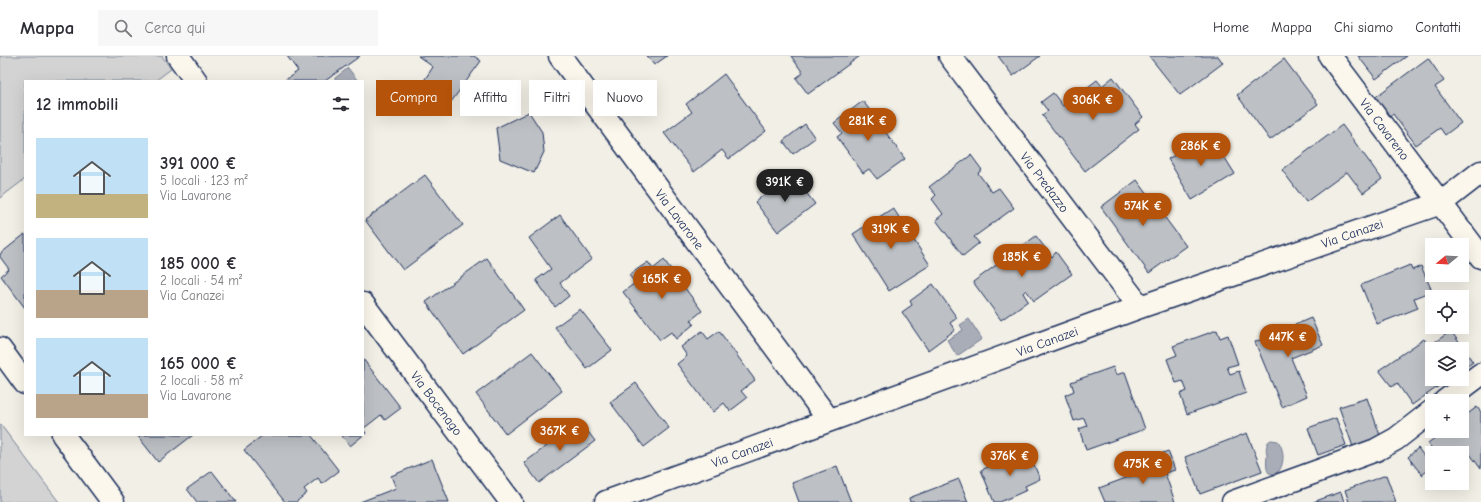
<!DOCTYPE html>
<html lang="it">
<meta charset="utf-8">
<style>
body{margin:0;font-family:"Comic Neue",sans-serif;background:#f7f7f7;color:#2b2b33;height:100vh;display:flex;flex-direction:column;font-size:15px;white-space:nowrap}
*{box-sizing:border-box;margin:0}
p{font-size:13px;color:#7c7c81}
.icon{flex:none;width:22px;height:22px;fill:none;stroke:currentColor;stroke-width:2;stroke-linecap:round;stroke-linejoin:round}
.map{position:relative;flex:1;overflow:hidden}
.drawer{position:absolute;left:24px;top:24px;width:340px;height:356px;display:flex;flex-direction:column;background:#fff;border-radius:0px;box-shadow:0 4px 16px #0002}
.drawer>*{flex:none}
.top-card{position:absolute;left:376px;top:24px;width:380px;height:36px;display:flex;gap:8px}
.needle{width:26px;rotate:252deg}
.buttons{position:absolute;left:1425px;top:182px;display:grid;gap:8px}
.buttons a{display:grid;place-items:center;width:44px;height:44px;border-radius:0px;background:#fff;box-shadow:0 4px 16px #0002;font-size:20px}
.price{position:absolute;translate:-50% -34px;padding:0 9px;border-radius:14px;background:#b45309;color:#fff;font-size:13px;line-height:26px;filter:drop-shadow(0 1px 2px #0008)}
.price::after{content:'';position:absolute;left:50%;top:24px;width:12px;height:9px;margin-left:-6px;background:inherit;clip-path:polygon(0 0,100% 0,50% 100%)}
.price.current{background:#222;color:#fff}
ul{padding:0;list-style:none}
li{display:flex;align-items:center;gap:12px;height:100px;padding:0 12px}
li span{display:grid;place-items:center;flex:none;width:112px;height:80px;border-radius:0px;color:#555}
li>.icon{margin-inline-start:auto}
span .icon{width:48px;height:48px;fill:#fffc;stroke-width:1}
li b{font-size:17px}
h2{display:flex;justify-content:space-between;align-items:center;height:48px;padding:0 12px;font-size:17px}
.chip{padding:0 14px;border-radius:0px;background:#fff;box-shadow:0 4px 16px #0002;font-size:14px;line-height:36px}
.chip.current{background:#b45309;color:#fff}
header{display:flex;align-items:center;gap:24px;box-sizing:border-box;height:56px;padding:0 20px;background:#fff;border-bottom:1px solid #e1e1e2}
header strong{font-size:19px}
nav{display:flex;gap:22px;margin-inline-start:auto;font-size:14px}
.search{width:280px;height:36px;background:#f7f7f7;display:flex;align-items:center;gap:10px;box-sizing:border-box;padding:0 14px;border-radius:0px;color:#7c7c81;font-size:15px}
.map>svg:first-child{display:block}
.green{fill:#d2d3d2;stroke:#768198}
.water{fill:#a9adb7;stroke:#707b93}
.building{fill:#bdc0c4;stroke:#1b2f5e}
.lines{fill:none;stroke-linecap:round;stroke-linejoin:round}
.minor-casing{stroke:#1b2f5e;stroke-width:25}
.minor{stroke:#fbf7ec;stroke-width:22}
.labels{text-anchor:middle;stroke-width:3;stroke-linejoin:round;paint-order:stroke}
.street-label{font-size:13px;fill:#1b2f5e;stroke:#fbf7ec}
</style>
<header>
<strong>Mappa</strong>
<div class="search"><svg class="icon" aria-label="search" viewBox="0 0 24 24"><circle cx="10" cy="10" r="6"/><path d="M15 15l6 6"/></svg>Cerca qui</div>
<nav><a>Home</a><a>Mappa</a><a>Chi siamo</a><a>Contatti</a></nav>
</header>
<div class="map">
<svg width="1481" height="446" viewBox="0 0 1481 446">
<rect width="100%" height="100%" fill="#f2efe6"/>
<filter id="ink" filterUnits="userSpaceOnUse"><feTurbulence type="fractalNoise" baseFrequency=".025" numOctaves="2"/><feDisplacementMap in="SourceGraphic" scale="8" xChannelSelector="R" yChannelSelector="G"/><feConvolveMatrix kernelMatrix="1 2 1 2 8 2 1 2 1" color-interpolation-filters="sRGB"/></filter>
<g filter="url(#ink)">
<path class="green" d="M0,0h162l9,13 -16,12h-130v98l-25,19z
M0,368l59,78h-59z"/>
<path class="water" d="M348,12l10,13h-23v-3z
M969,263l13,20 -25,17 -10,-16 16,-10 -3,-5z
M1271,384l7,1c6,8 7,21 1,30 -16,10 -12,-10 -12,-17 -1,-3 -1,-6 0,-9 1,-4 1,-3 4,-5z"/>
<path class="building" d="M287,0h73l-35,25h-41l14,-10z
M418,0h56l7,5 -30,41 -28,-20 10,-15z
M647,0h20l-13,9z
M791,0h69l-52,38 -12,-16 7,-5z
M998,0h42l-27,20z
M1149,0h69l5,7 -43,32z
M1358,0h49l-31,23z
M1428,2l16,23 -9,6 26,36 -16,12 -5,-7 -24,17 -23,-31 -9,7 -14,-20z
M1284,3l34,45 -48,36 -33,-45z
M724,18l42,57 -37,28 -7,-9 -28,22 -30,-39 28,-21 -6,-8z
M1113,21l30,40 -8,7 4,5 -54,42 -43,-56 6,-4 -7,-9 12,-9 10,13 34,-26 5,6z
M863,45l42,58 -28,20 -8,-10 -6,4 -26,-36 5,-4 -8,-10z
M529,56l13,20 2,20 -10,21 -34,-14 -4,-31z
M805,68l10,14 -22,16 -10,-13z
M1342,69l40,54 -19,14 -16,-21 -41,30 -24,-32z
M1210,78l25,40 -43,26 -24,-41z
M971,99l11,15 -4,3 14,19 7,-4 15,20 -40,29 5,6 -16,13 -27,-36 7,-6 -11,-15 4,-4 -7,-8z
M791,117l24,31 -37,28 -23,-30z
M425,119l38,50 -60,45 -38,-50z
M1137,124l49,66 -37,27 -48,-66z
M893,152l37,57 -41,26 -36,-57z
M560,159l32,44 -32,24 9,13 -14,11 -19,-27 15,-11 -22,-31z
M25,178v74l-24,-32 8,-7 -9,-12v-3z
M1036,180l16,21 4,-5 16,22 -38,27 -8,-11 -3,3 5,8 -27,19 -28,-38z
M487,202l37,52 -61,44 -37,-52z
M664,204l38,51 -11,9 3,4 -18,15 -5,-7 -11,8 -37,-48 12,-9 -6,-8 19,-13 5,7z
M1410,209l2,5 9,-4 11,25 -18,7 4,10 -41,16 -16,-39z
M933,228l24,34 -7,5 5,7 -27,20 -26,-38 10,-7 -2,-4z
M580,253l32,41 -25,19 -32,-42z
M1311,262l12,27 -32,13 16,38 -25,11 -27,-65z
M1217,274l3,8 8,-3 10,29 -11,3 3,7 9,-3 7,22 -59,21 -7,-20 7,-3 -4,-10 -7,2 -9,-24 10,-4 -4,-9z
M702,275l6,8 11,-8 36,49 -14,11 6,7 -17,13 -6,-8 -11,9 -36,-48 10,-8 -6,-9z
M1451,275l22,31 -11,8v-21h-30v30h17l-37,26 -15,-22 -5,4 -13,-17 45,-31 5,7z
M532,296l30,39 -56,43 -30,-40z
M363,303l38,49 -16,12 -4,-5 -18,14 3,4 -16,13 -9,-11h22z
M1113,311l3,8 9,-3 20,57 -59,21 -7,-21 8,-3 -3,-8 -10,3 -9,-26 9,-4 -3,-9z
M636,327l33,45 -25,19 -34,-45z
M1367,342l14,40 -28,9 -14,-40z
M1477,351l4,5v57l-14,-19 -5,3h-27l-7,-10 16,-12h18v-13z
M1336,362l10,27 -28,10 -10,-27z
M580,365l15,20 -56,42 -15,-20z
M1247,377l15,38 -62,23 -15,-37z
M137,379h56l-35,27z
M263,379h48l28,36 -17,13 -4,-6 -14,11 3,4 -11,9h-11l-41,-52z
M1418,392l14,19 -10,8 -14,-18z
M1168,395l7,19 -10,3 10,29h-70l-6,-14 62,-23 -3,-10z
M1017,399l2,4 11,-4 10,24 -15,7 2,4 -27,12h-6l-13,-32z
M432,403l17,43h-89l36,-14 -5,-12z
M837,410l14,36h-52l-7,-19z
M212,415l24,31h-39l-10,-13z
M1386,419l10,27h-47l-4,-12z
M959,423l9,23h-58l-1,-4z
M1341,436l3,10h-31z"/>
<g class="lines">
<defs>
<path id="minor" d="M178,0l18,25
M560,0l269,364
M950,0l190,251
M1330,0l151,201
M363,248l148,198
M0,293l25,34
M1445,345l36,-27
M63,379l50,67
M606,446l534,-195 301,-104 40,-31
M1233,446l143,-52 20,-11 36,-28"/>
</defs>
<use href="#minor" class="minor-casing"/>
<use href="#minor" class="minor"/>
</g>
</g>
<g class="labels">
<g class="street-label">
<text transform="translate(1385 73) rotate(53)" y="5">Via Cavareno</text>
<text transform="translate(1045 126) rotate(53)" y="5">Via Predazzo</text>
<text transform="translate(680 163) rotate(53)" y="5">Via Lavarone</text>
<text transform="translate(1352 177) rotate(-19)" y="5">Via Canazei</text>
<text transform="translate(1047 285) rotate(-20)" y="5">Via Canazei</text>
<text transform="translate(437 347) rotate(53)" y="5">Via Bocenago</text>
<text transform="translate(742 396) rotate(-20)" y="5">Via Canazei</text>
</g>
</g>
</svg>
<div class="buttons">
<a><svg class="needle" viewBox="-14 -14 28 28"><path d="M0-13l5 13h-10z" fill="#e53935"/><path d="M0 13l5-13h-10z" fill="#7c7c81"/></svg></a>
<a><svg class="icon" aria-label="locate" viewBox="0 0 24 24"><circle cx="12" cy="12" r="6"/><path d="M12 2v4M12 18v4M2 12h4M18 12h4"/></svg></a>
<a><svg class="icon" aria-label="layers" viewBox="0 0 24 24"><path d="M12 4l9 5-9 5-9-5zM3 14l9 5 9-5"/></svg></a>
<a>+</a>
<a>−</a>
</div>
<b class="price" style="left:1093px;top:65px">306K €</b>
<b class="price" style="left:868px;top:86px">281K €</b>
<b class="price" style="left:1201px;top:111px">286K €</b>
<b class="price current" style="left:785px;top:147px">391K €</b>
<b class="price" style="left:1143px;top:171px">574K €</b>
<b class="price" style="left:891px;top:194px">319K €</b>
<b class="price" style="left:1022px;top:222px">185K €</b>
<b class="price" style="left:662px;top:244px">165K €</b>
<b class="price" style="left:1288px;top:302px">447K €</b>
<b class="price" style="left:560px;top:396px">367K €</b>
<b class="price" style="left:1010px;top:421px">376K €</b>
<b class="price" style="left:1143px;top:429px">475K €</b>
<div class="top-card">
<a class="chip current">Compra</a>
<a class="chip">Affitta</a>
<a class="chip">Filtri</a>
<a class="chip">Nuovo</a>
</div>
<section class="drawer">
<h2>12 immobili<svg class="icon" aria-label="filters" viewBox="0 0 24 24"><path d="M4 7h16M4 17h16"/><circle cx="9" cy="7" r="2"/><circle cx="15" cy="17" r="2"/></svg></h2>
<ul>
<li><span style="background:linear-gradient(#bfe0f5 70%,#c2b280 0)"><svg class="icon" aria-label="home" viewBox="0 0 24 24"><path d="M3 11l9-7 9 7M6 9v11h12V9"/></svg></span><div><b>391 000 €</b><p>5 locali · 123 m²</p><p>Via Lavarone</p></div></li>
<li><span style="background:linear-gradient(#bfe0f5 65%,#b9a48a 0)"><svg class="icon" aria-label="home" viewBox="0 0 24 24"><path d="M3 11l9-7 9 7M6 9v11h12V9"/></svg></span><div><b>185 000 €</b><p>2 locali · 54 m²</p><p>Via Canazei</p></div></li>
<li><span style="background:linear-gradient(#bfe0f5 70%,#b9a48a 0)"><svg class="icon" aria-label="home" viewBox="0 0 24 24"><path d="M3 11l9-7 9 7M6 9v11h12V9"/></svg></span><div><b>165 000 €</b><p>2 locali · 58 m²</p><p>Via Lavarone</p></div></li>
</ul>
</section>
</div>
